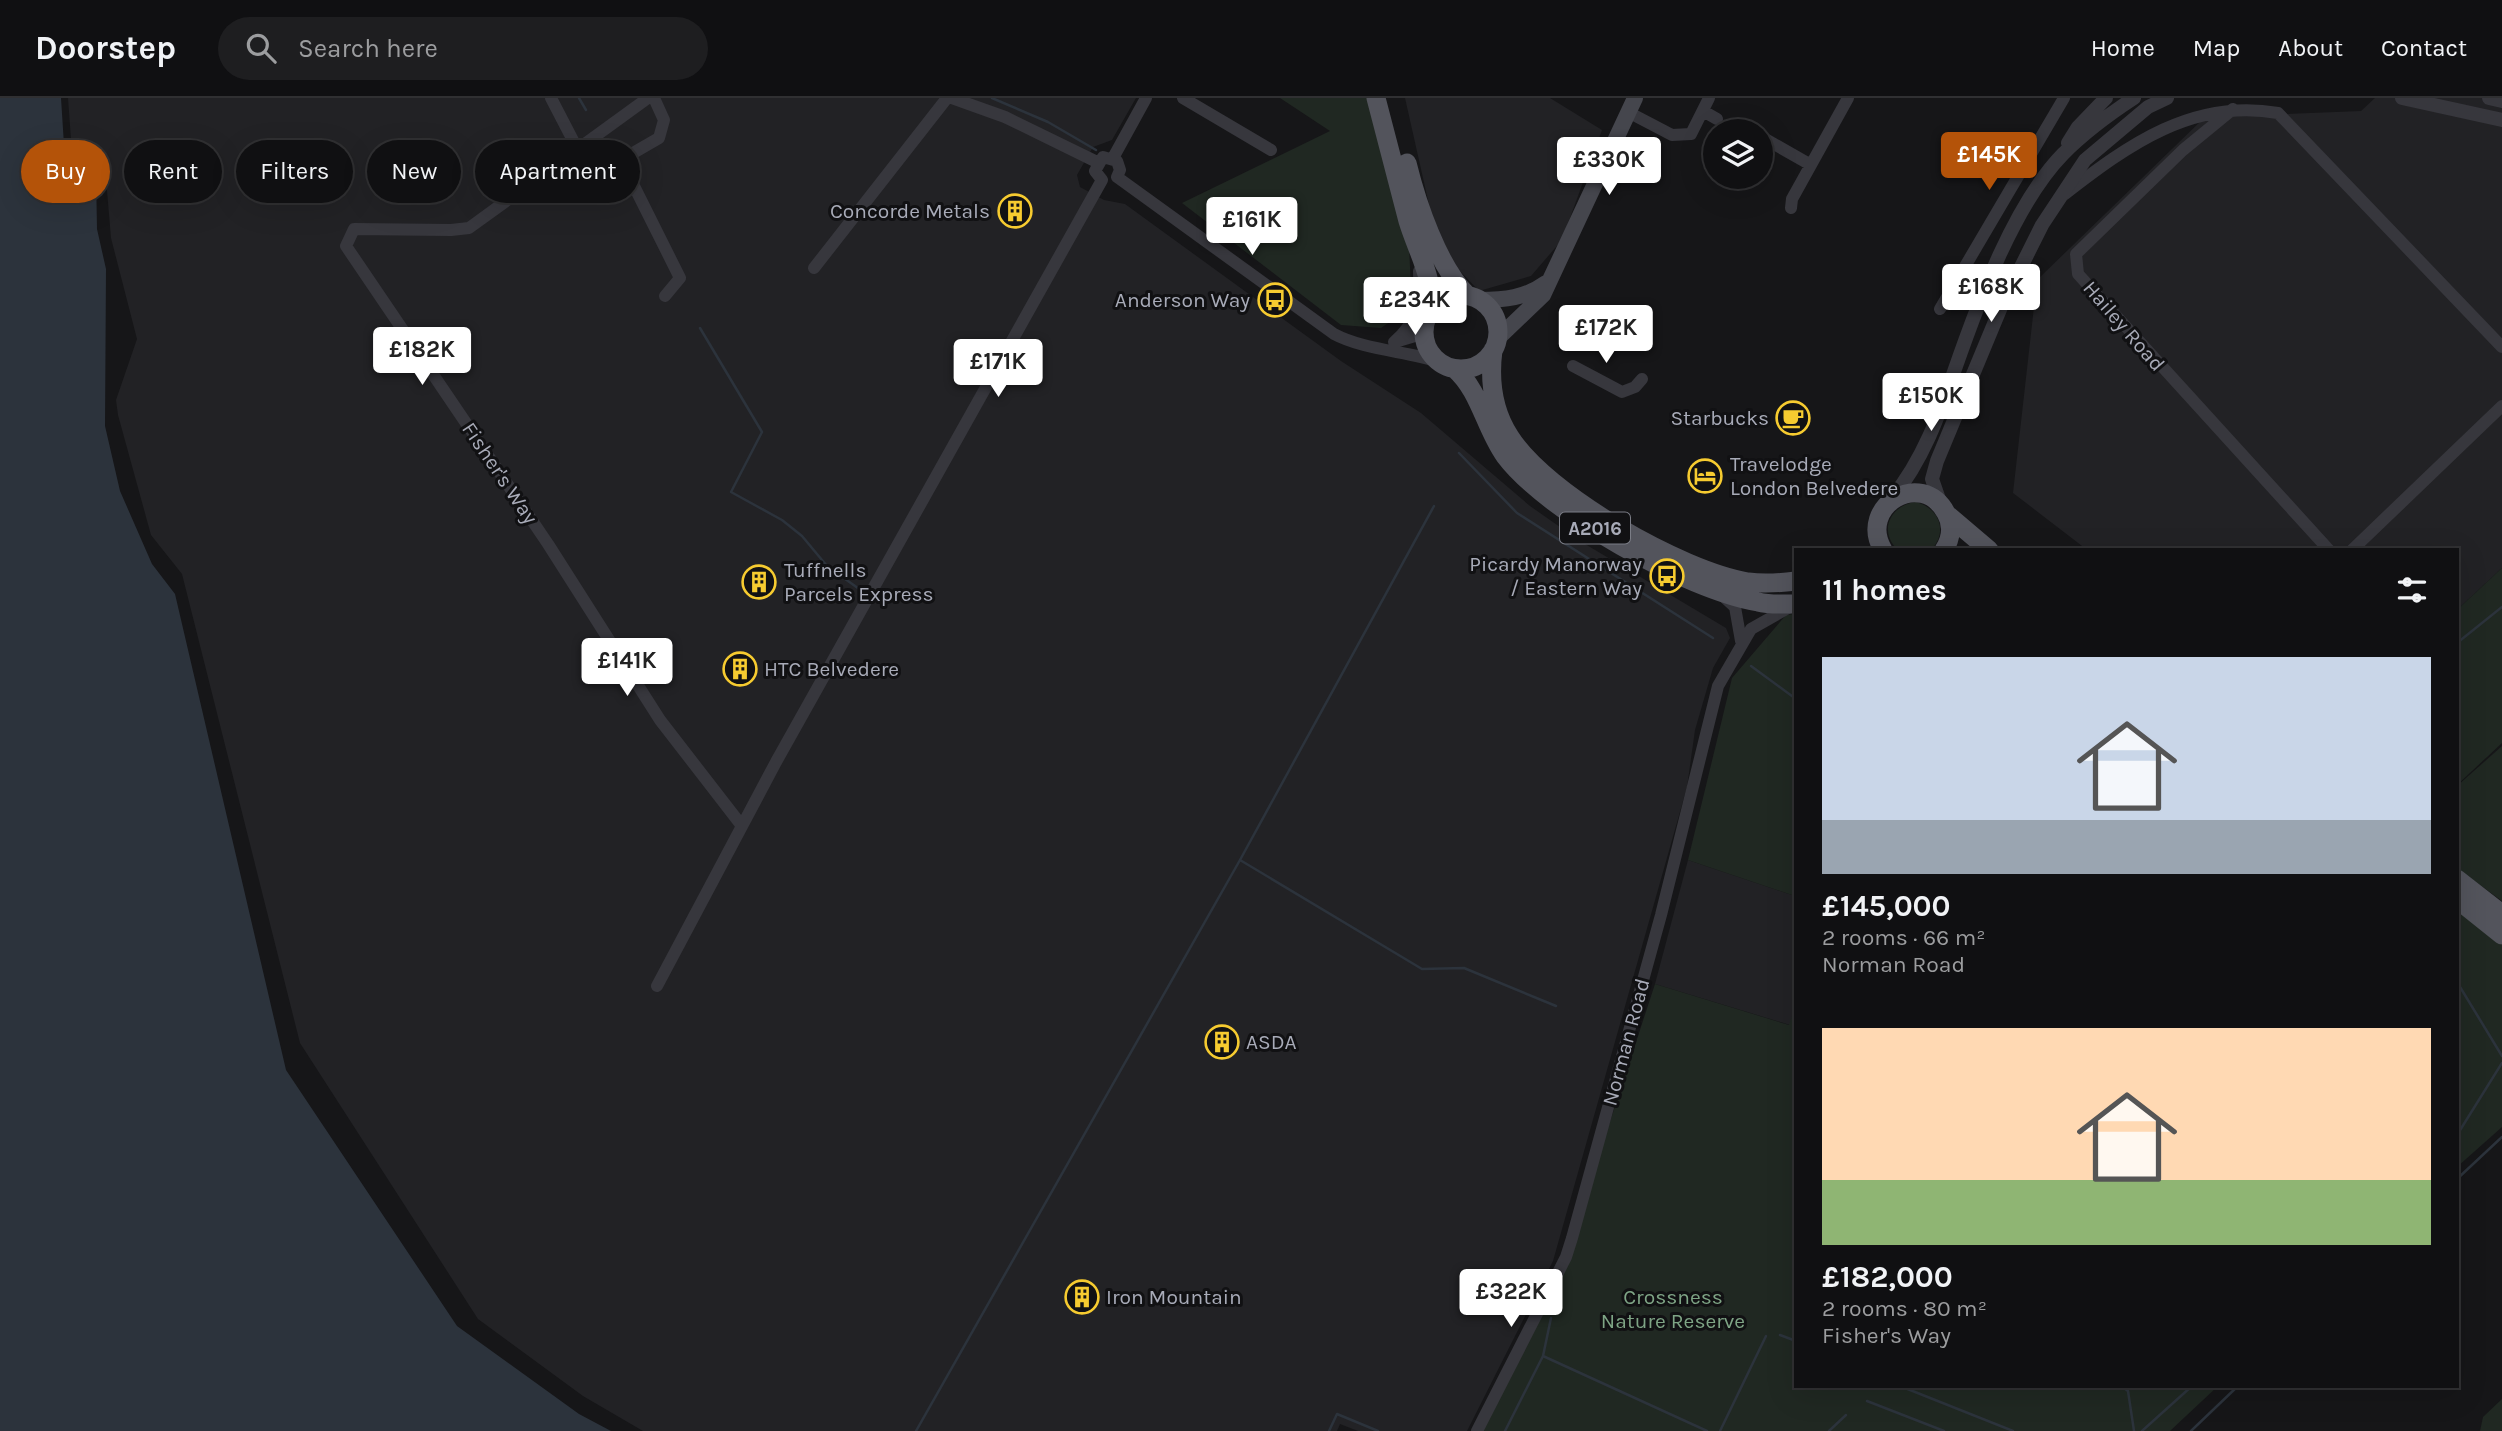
<!DOCTYPE html>
<meta charset="utf-8">
<style>
body{margin:0;font-family:Karla,sans-serif;background:#1e1e20;color:#f1f3f6;height:100vh;display:flex;flex-direction:column;font-size:26px;white-space:nowrap}
*{box-sizing:border-box;margin:0}
p{font-size:23px;color:#9c9d9f}
.icon{flex:none;width:38px;height:38px;fill:none;stroke:currentColor;stroke-width:2;stroke-linecap:round;stroke-linejoin:round}
.map{position:relative;flex:1;overflow:hidden}
.drawer{position:absolute;left:1794px;top:450px;width:665px;height:840px;display:flex;flex-direction:column;background:#101012;border-radius:0px;box-shadow:0 7px 28px #0002,0 0 0 2px #303032}
.drawer>*{flex:none}
.hud{position:absolute;left:21px;top:42px;width:665px;height:63px;display:flex;gap:14px}
.controls{position:absolute;left:1703px;top:21px;display:grid;gap:14px}
.controls a{display:grid;place-items:center;width:70px;height:70px;border-radius:50%;background:#101012;box-shadow:0 7px 28px #0002,0 0 0 2px #303032;font-size:35px}
.price{position:absolute;translate:-50% -60px;padding:0 16px;border-radius:7px;background:#fff;color:#222;font-size:23px;line-height:46px;filter:drop-shadow(0 2px 4px #0008)}
.price::after{content:'';position:absolute;left:50%;top:42px;width:21px;height:16px;margin-left:-10px;background:inherit;clip-path:polygon(0 0,100% 0,50% 100%)}
.price.current{background:#b45309;color:#fff}
ul{padding:0;list-style:none}
li{display:grid;align-content:center;gap:14px;height:371px;padding:0 28px}
li span{display:grid;place-items:center;height:217px;border-radius:0px;color:#555}
li>.icon{margin-inline-start:auto}
span .icon{width:126px;height:126px;fill:#fffc;stroke-width:1}
li b{font-size:30px}
h2{display:flex;justify-content:space-between;align-items:center;height:84px;padding:0 28px;font-size:30px}
.chip{padding:0 24px;border-radius:32px;background:#101012;box-shadow:0 7px 28px #0002,0 0 0 2px #303032;font-size:24px;line-height:63px}
.chip.current{background:#b45309;color:#fff}
header{display:flex;align-items:center;gap:42px;box-sizing:border-box;height:98px;padding:0 35px;background:#101012;border-bottom:2px solid #303032}
header strong{font-size:33px}
nav{display:flex;gap:38px;margin-inline-start:auto;font-size:24px}
.search{width:490px;height:63px;background:#1e1e20;display:flex;align-items:center;gap:18px;box-sizing:border-box;padding:0 24px;border-radius:38px;color:#9c9d9f;font-size:26px}
.map>svg:first-child{display:block}
.built{fill:#222225}
.green{fill:#202822}
.water{fill:#2c333c}
.lines{fill:none;stroke-linecap:round;stroke-linejoin:round}
.stream{stroke:#2c333c;stroke-width:2.5}
.minor{stroke:#37373d;stroke-width:12}
.tertiary{stroke:#37373d;stroke-width:14}
.secondary{stroke:#45464d;stroke-width:16}
.primary{stroke:#53545c;stroke-width:19}
.labels{text-anchor:middle;stroke-width:6;stroke-linejoin:round;paint-order:stroke}
.shield{fill:#111113;stroke:#7b7d86;stroke-width:2}
.shield-label{font-size:19px;font-weight:bold;fill:#a8abb8}
.poi-label{font-size:21px;fill:#a8abb8;stroke:#111113;text-anchor:start}
.street-label{font-size:21px;fill:#a8abb8;stroke:#111113}
.park-label{font-size:21px;fill:#7ea485;stroke:#111113}
</style>
<header>
<strong>Doorstep</strong>
<div class="search"><svg class="icon" aria-label="search" viewBox="0 0 24 24"><circle cx="10" cy="10" r="6"/><path d="M15 15l6 6"/></svg>Search here</div>
<nav><a>Home</a><a>Map</a><a>About</a><a>Contact</a></nav>
</header>
<div class="map">
<svg width="2502" height="1333" viewBox="0 0 2502 1333">
<rect width="100%" height="100%" fill="#161618"/>
<path class="built" d="M68,0h1068l-24,42 -19,7 -16,28 3,12 24,13 21,4 216,157 80,52 109,93 50,35 146,87 4,10 -17,30 -18,62 -8,57 -134,474 -86,170h-109l-18,-7 -3,7h-694l-60,-35 -105,-77 -178,-276 -118,-469 -31,-39 -33,-120 -2,-15 21,-61 -26,-101 -6,-71h-32z
M1405,0h145l52,32 -40,110 -31,36 -52,15 -40,-42z
M2375,0h127v470l-45,42v-60l-371,-1 -73,-56 24,-213 168,-163 156,-6z
M1688,762l107,36 1,111 -6,18 -135,-41z"/>
<path class="green" d="M1280,0h90l39,147 2,44 -11,26 -19,13 -40,-3 -159,-122 148,-72z
M1916,404c23,6 32,29 16,47h-35c-19,-19 -6,-44 19,-47z
M2502,470v175l-45,42v-175z
M1795,516v282l-107,-36 44,-182 54,-63z
M2502,648v155l-45,-33v-82z
M2457,810l45,37v182l-45,40z
M1655,886l134,41 6,-18 1,379h422l-48,45h-688l90,-193z
M2502,1301v32h-22l3,-14z"/>
<path class="water" d="M0,0h61l5,78 30,-2 1,55 9,40 -1,157 15,65 32,73 23,30 111,476 171,256 122,88 32,17h-611z"/>
<g class="lines">
<path class="stream" d="M579,0l7,12
M992,0l56,24 48,28
M700,230l62,104 -31,60 51,28 20,16 25,30 35,25
M1459,355l58,60 196,125
M2457,545l45,-36
M1751,568l45,33
M1240,762l182,109 42,-1 92,38
M2457,884l45,74
M2457,1037l45,-72
M2457,1081l45,-42
M1780,1237l16,6
M1543,1258l164,75
M1900,1288l113,45
M2121,1288l7,5 6,40
M1867,1303l77,30
M916,1333l324,-571 194,-354
M1329,1333l8,-17 41,17
M1505,1333l38,-75 8,-38
M1720,1333l46,-95
M1829,1333l17,-16
M2142,1333l50,-45
M2191,1333l47,-45"/>
<path class="minor" d="M551,0l27,52
M648,0l-179,130 -18,2 -97,-1 -8,17 202,298 112,176 82,106
M654,0l10,22 -5,18 -38,22 59,118 -15,18
M952,0l53,19 92,45
M1183,0l88,52
M2233,11l-50,41 -107,104 2,20 251,276
M1703,13l14,8
M1628,14l44,23 19,-1 18,-36
M1744,33l2,-3 6,3
M1760,38l51,29
M1113,60l33,-60
M1117,79l217,157c30,16 72,17 106,28
M1102,82l-7,-9 8,-14 14,4 3,9 -3,7
M2065,96c63,-49 128,-96 213,-81l224,234
M1791,110l1,-9 56,-101
M814,170l133,-170
M1940,211l124,-211
M1394,244c24,-20 26,-41 25,-71
M1395,244l20,-6 10,-14
M1573,268l49,26 13,-5 7,-8
M2352,452l150,-144
M1722,497l13,12 6,34
M657,888l119,-224 326,-582
M1477,1333l89,-174 6,-19 89,-323 57,-229 33,-57 37,-21"/>
<path class="tertiary" d="M2402,0l100,22
M2489,0l13,3
M2068,45l10,-16 28,-29
M1892,400c31,-38 47,-83 63,-129 23,-66 59,-165 108,-215 22,-22 45,-39 71,-56
M1940,404l-8,-23 5,-18 64,-154 41,-82 43,-65 63,-53 19,-9"/>
<path class="secondary" d="M1479,202c26,0 46,-2 67,-17
M1496,242l47,-45 92,-197"/>
<path class="primary" d="M1376,0c11,41 21,82 32,123 9,30 26,57 23,89
M1407,65c10,41 31,103 60,132
M1424 234a37 37 0 1 1 74 0a37 37 0 1 1-74 0Z
M1493,252c-4,31 0,61 17,87 36,57 171,134 238,145 15,2 32,1 48,-1
M1455,271c25,22 30,59 50,87 43,57 183,134 253,146 12,3 25,2 38,2
M1949,418l40,34
M1883,452c-26,-44 39,-82 63,-37 7,12 5,26 -2,37
M2457,781l45,35
M2457,801l45,36"/>
</g>
<defs>
<symbol id="building-ring" viewBox="-11 -11 22 22"><circle r="9.5" fill="#111113" stroke="#f6cb30" stroke-width="1.5"/><path d="M-4-6H4V6H1V3H-1V6H-4ZM-2.5-4.3h1.7v1.8h-1.7ZM.8-4.3h1.7v1.8H.8ZM-2.5-1h1.7V.8h-1.7ZM.8-1h1.7V.8H.8Z" fill="#f6cb30"/></symbol>
<symbol id="bus-ring" viewBox="-11 -11 22 22"><circle r="9.5" fill="#111113" stroke="#f6cb30" stroke-width="1.5"/><path d="M-5-6H5V4H4V6H2V4H-2V6H-4V4H-5ZM-3.5-4V0h7V-4ZM-3.5 1.2v1.5H-2V1.2ZM2 1.2v1.5H3.5V1.2Z" fill="#f6cb30"/></symbol>
<symbol id="cafe-ring" viewBox="-11 -11 22 22"><circle r="9.5" fill="#111113" stroke="#f6cb30" stroke-width="1.5"/><path d="M-5.5-4.5H6V0H3Q3 3.5 0 3.5H-2.5Q-5.5 3.5-5.5 0ZM3-3.2v2h1.7v-2ZM-6 4.5H4V6H-6Z" fill="#f6cb30"/></symbol>
<symbol id="hotel-ring" viewBox="-11 -11 22 22"><circle r="9.5" fill="#111113" stroke="#f6cb30" stroke-width="1.5"/><path d="M-6-4.5h1.5V1H6V5H4.5V3h-9V5H-6ZM-4 0a1.8 1.8 0 1 1 3.6 0ZM.5 0V-2.5h3Q6-2.5 6 0Z" fill="#f6cb30"/></symbol>
</defs>
<g fill-rule="evenodd">
<use href="#building-ring" x="996" y="94" width="38" height="38"/>
<use href="#bus-ring" x="1256" y="183" width="38" height="38"/>
<use href="#cafe-ring" x="1774" y="301" width="38" height="38"/>
<use href="#hotel-ring" x="1686" y="359" width="38" height="38"/>
<use href="#bus-ring" x="1648" y="459" width="38" height="38"/>
<use href="#building-ring" x="740" y="465" width="38" height="38"/>
<use href="#building-ring" x="721" y="552" width="38" height="38"/>
<use href="#building-ring" x="1203" y="925" width="38" height="38"/>
<use href="#building-ring" x="1063" y="1180" width="38" height="38"/>
</g>
<g class="labels">
<rect class="shield" x="1560" y="414.5" width="70" height="31" rx="5"/>
<g class="shield-label">
<text x="1595" y="437">A2016</text>
</g>
<g class="poi-label">
<text x="990" y="120" text-anchor="end">Concorde Metals</text>
<text x="1250" y="209" text-anchor="end">Anderson Way</text>
<text x="1769" y="327" text-anchor="end">Starbucks</text>
<text x="1730" y="373">Travelodge<tspan x="1730" dy="24">London Belvedere</tspan></text>
<text x="1642" y="473" text-anchor="end">Picardy Manorway<tspan x="1642" dy="24">/ Eastern Way</tspan></text>
<text x="784" y="479">Tuffnells<tspan x="784" dy="24">Parcels Express</tspan></text>
<text x="764" y="578">HTC Belvedere</text>
<text x="1246" y="951">ASDA</text>
<text x="1106" y="1206">Iron Mountain</text>
</g>
<g class="street-label">
<text transform="translate(2124 228) rotate(49)" y="7">Hailey Road</text>
<text transform="translate(500 375) rotate(56)" y="7">Fisher's Way</text>
<text transform="translate(1626 944) rotate(-75)" y="7">Norman Road</text>
</g>
<g class="park-label">
<text x="1673" y="1206">Crossness<tspan x="1673" dy="24">Nature Reserve</tspan></text>
</g>
</g>
</svg>
<div class="controls">
<a><svg class="icon" aria-label="layers" viewBox="0 0 24 24"><path d="M12 4l9 5-9 5-9-5zM3 14l9 5 9-5"/></svg></a>
</div>
<b class="price current" style="left:1989px;top:94px">£145K</b>
<b class="price" style="left:1609px;top:99px">£330K</b>
<b class="price" style="left:1252px;top:159px">£161K</b>
<b class="price" style="left:1991px;top:226px">£168K</b>
<b class="price" style="left:1415px;top:239px">£234K</b>
<b class="price" style="left:1606px;top:267px">£172K</b>
<b class="price" style="left:422px;top:289px">£182K</b>
<b class="price" style="left:998px;top:301px">£171K</b>
<b class="price" style="left:1931px;top:335px">£150K</b>
<b class="price" style="left:627px;top:600px">£141K</b>
<b class="price" style="left:1511px;top:1231px">£322K</b>
<div class="hud">
<a class="chip current">Buy</a>
<a class="chip">Rent</a>
<a class="chip">Filters</a>
<a class="chip">New</a>
<a class="chip">Apartment</a>
</div>
<section class="drawer">
<h2>11 homes<svg class="icon" aria-label="filters" viewBox="0 0 24 24"><path d="M4 7h16M4 17h16"/><circle cx="9" cy="7" r="2"/><circle cx="15" cy="17" r="2"/></svg></h2>
<ul>
<li><span style="background:linear-gradient(#c9d6e8 75%,#9aa5b1 0)"><svg class="icon" aria-label="home" viewBox="0 0 24 24"><path d="M3 11l9-7 9 7M6 9v11h12V9"/></svg></span><div><b>£145,000</b><p>2 rooms · 66 m²</p><p>Norman Road</p></div></li>
<li><span style="background:linear-gradient(#ffd9b3 70%,#8fb573 0)"><svg class="icon" aria-label="home" viewBox="0 0 24 24"><path d="M3 11l9-7 9 7M6 9v11h12V9"/></svg></span><div><b>£182,000</b><p>2 rooms · 80 m²</p><p>Fisher's Way</p></div></li>
</ul>
</section>
</div>
